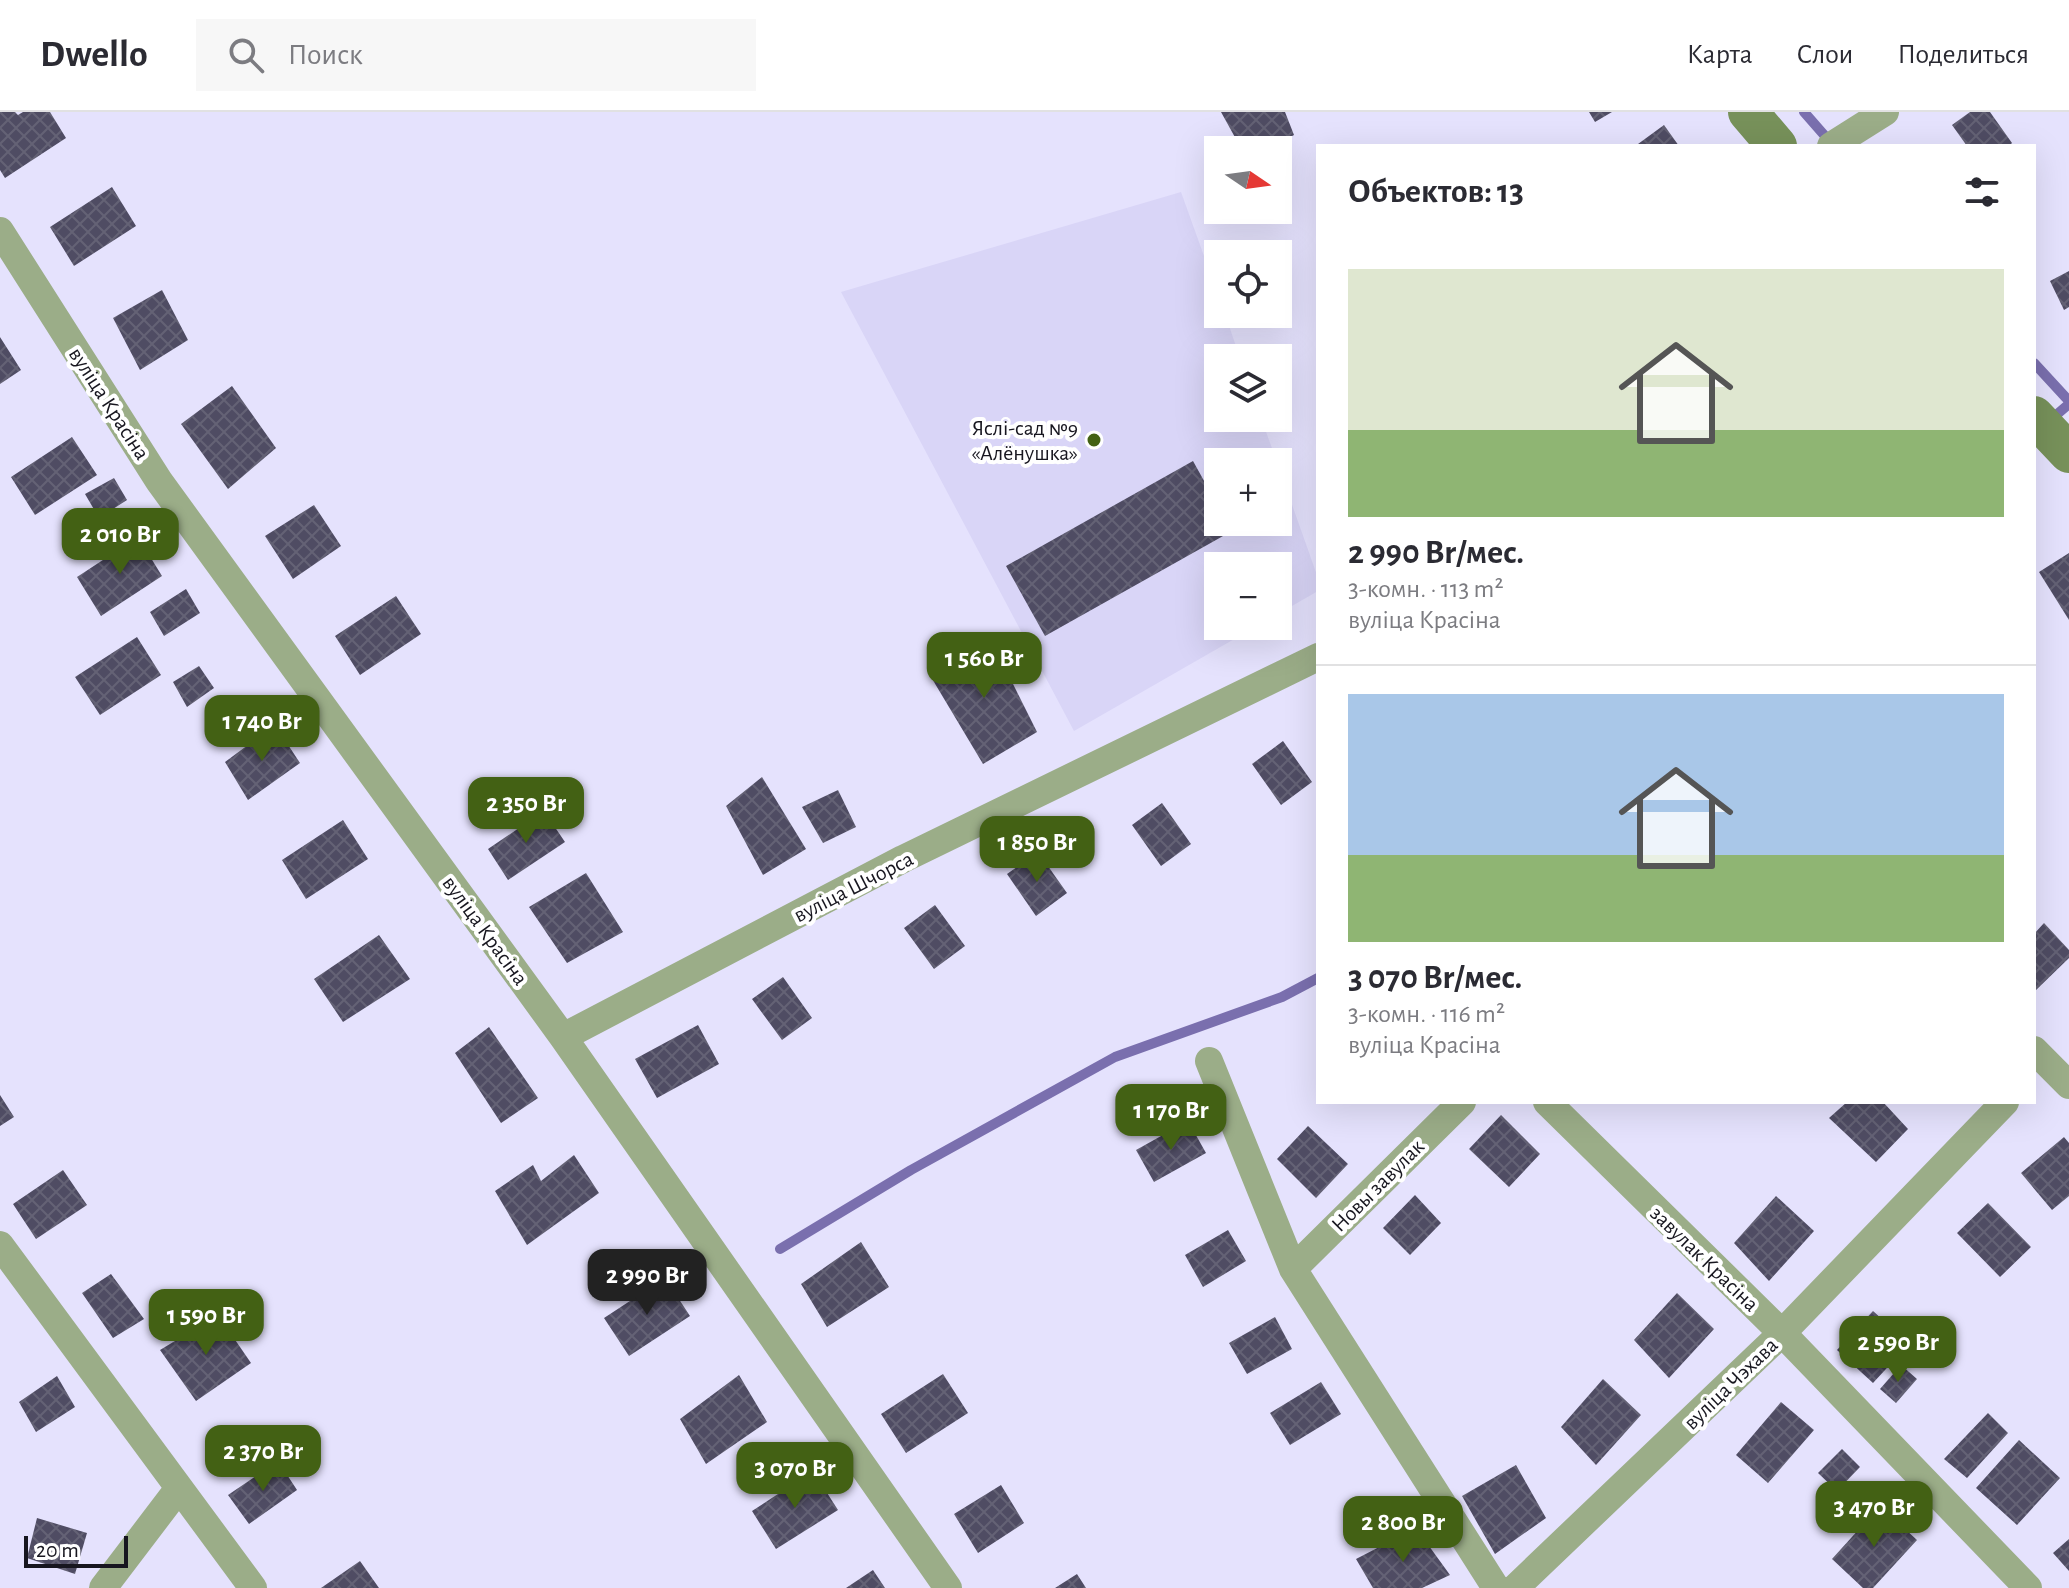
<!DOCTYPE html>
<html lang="ru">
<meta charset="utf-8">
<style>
body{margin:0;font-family:"Alegreya Sans",sans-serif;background:#f7f7f7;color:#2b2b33;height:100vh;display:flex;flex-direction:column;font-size:30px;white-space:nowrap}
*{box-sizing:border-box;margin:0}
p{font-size:26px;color:#7c7c81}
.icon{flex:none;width:44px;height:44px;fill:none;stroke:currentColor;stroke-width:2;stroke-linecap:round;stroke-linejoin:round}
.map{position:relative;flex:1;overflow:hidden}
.details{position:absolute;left:1316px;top:32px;width:720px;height:960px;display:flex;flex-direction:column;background:#fff;border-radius:0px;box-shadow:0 8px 32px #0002}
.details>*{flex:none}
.needle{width:52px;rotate:103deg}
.buttons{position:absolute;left:1204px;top:24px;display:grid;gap:16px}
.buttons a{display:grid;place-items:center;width:88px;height:88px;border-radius:0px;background:#fff;box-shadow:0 8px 32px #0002;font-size:40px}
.scale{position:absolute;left:24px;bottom:20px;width:104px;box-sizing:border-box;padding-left:8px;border:4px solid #17161f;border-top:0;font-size:22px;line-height:28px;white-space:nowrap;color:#17161f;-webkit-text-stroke:6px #fff;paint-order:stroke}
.price{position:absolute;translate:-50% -68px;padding:0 18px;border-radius:16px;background:#436114;color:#fff;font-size:26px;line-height:52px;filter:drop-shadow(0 2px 4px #0008)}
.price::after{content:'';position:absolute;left:50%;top:48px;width:24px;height:18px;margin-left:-12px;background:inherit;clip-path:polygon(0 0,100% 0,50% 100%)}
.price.active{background:#222;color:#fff}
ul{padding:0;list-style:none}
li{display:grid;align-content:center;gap:16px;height:424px;padding:0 32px}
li+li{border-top:2px solid #e1e1e2}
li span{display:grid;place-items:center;height:248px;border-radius:0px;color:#555}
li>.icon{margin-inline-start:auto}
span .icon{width:144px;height:144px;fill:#fffc;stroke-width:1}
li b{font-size:34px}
h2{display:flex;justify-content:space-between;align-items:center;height:96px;padding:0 32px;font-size:34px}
header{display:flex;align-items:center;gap:48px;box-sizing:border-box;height:112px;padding:0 40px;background:#fff;border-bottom:2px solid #e1e1e2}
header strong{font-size:38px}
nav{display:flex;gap:44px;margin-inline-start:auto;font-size:28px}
.search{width:560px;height:72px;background:#f7f7f7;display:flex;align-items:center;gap:20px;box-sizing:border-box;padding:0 28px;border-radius:0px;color:#7c7c81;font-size:30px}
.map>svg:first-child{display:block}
.built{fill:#d9d5f7}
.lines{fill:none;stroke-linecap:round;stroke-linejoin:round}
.stream{stroke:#7a6fae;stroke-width:10}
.building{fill:url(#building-cross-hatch)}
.street{stroke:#9bad88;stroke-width:28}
.secondary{stroke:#77915a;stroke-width:40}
.poi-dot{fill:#436114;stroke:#fff;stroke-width:3}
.labels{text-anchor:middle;stroke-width:8;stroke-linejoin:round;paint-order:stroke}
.street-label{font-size:22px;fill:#17161f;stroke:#fff}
.poi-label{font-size:22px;fill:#17161f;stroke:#fff;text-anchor:end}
</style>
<header>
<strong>Dwello</strong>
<div class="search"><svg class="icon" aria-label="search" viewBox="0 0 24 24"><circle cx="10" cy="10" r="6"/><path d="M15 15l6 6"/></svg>Поиск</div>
<nav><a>Карта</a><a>Слои</a><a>Поделиться</a></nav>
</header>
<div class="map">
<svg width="2069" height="1476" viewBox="0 0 2069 1476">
<defs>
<pattern id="building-cross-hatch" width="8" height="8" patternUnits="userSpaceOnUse" patternTransform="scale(2)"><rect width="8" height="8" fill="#4f4c63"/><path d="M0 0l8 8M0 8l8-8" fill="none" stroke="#646275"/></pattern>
</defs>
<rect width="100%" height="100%" fill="#e5e2fd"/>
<path class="built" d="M1181,80l37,103v19h7l15,44h-22v60h43l16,44h-59v60h60v-57l40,113v13l-40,23v-48h-60v60h39l-183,105 -233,-439z"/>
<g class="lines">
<path class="stream" d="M1804,0l28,32
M2034,251l35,38
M2048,310l21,-18
M780,1137l131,-79 204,-113 167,-60 36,-19"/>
</g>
<path class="building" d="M0,0h15l3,3 5,-3h27l16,26 -61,40 -5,-8z
M1221,0h64l9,23 -28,15h-24z
M1589,0h23l-17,10z
M1970,0h20l22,31 -3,3h-42l-15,-21z
M1664,13l15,21h-40l-1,-2z
M112,75l24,39 -62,40 -24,-39z
M2069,159v36l-5,3 -14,-29z
M162,178l26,50 -48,30 -27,-52z
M0,225l21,33 -21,14z
M232,274l44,62 -48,41 -47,-65z
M72,325l25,38 -62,40 -24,-38z
M1193,349l25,45v16h9l5,9 -187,105 -39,-70z
M114,366l13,22 -28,18 -14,-24z
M314,393l27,41 -48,33 -28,-43z
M138,425l24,39 -61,40 -24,-39z
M2069,441v67l-30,-48z
M186,477l14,24 -36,23 -14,-24z
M396,484l25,38 -61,41 -25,-39z
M989,524l48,96 -54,32 -55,-92z
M137,525l24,38 -61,40 -25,-38z
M199,554l15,22 -27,19 -14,-25z
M275,613l25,38 -52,37 -23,-38z
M1283,629l29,41 -31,23 -29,-41z
M762,665l44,72 -43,26 -37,-69z
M838,678l18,37 -33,16 -21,-36z
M1162,691l29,41 -30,22 -29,-41z
M544,699l21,31 -57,38 -20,-31z
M343,708l25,39 -62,40 -24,-39z
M1038,740l29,41 -31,23 -29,-42z
M586,761l37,59 -56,31 -38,-56z
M935,793l30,41 -31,23 -30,-41z
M2044,811l25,27v8l-35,34v-58z
M379,823l31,44 -67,43 -29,-43z
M783,865l29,41 -30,22 -30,-41z
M698,913l21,39 -62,34 -22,-39z
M489,915l49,71 -37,25 -46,-70z
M0,983l14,22 -14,9z
M1847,990h36l25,27 -32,33 -47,-44z
M1501,1003l39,39 -31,33 -40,-38z
M1188,1009l18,32 -52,29 -18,-32z
M1308,1014l40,38 -32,34 -39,-39z
M2064,1025l5,6v53l-17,14 -31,-37z
M574,1043l25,38 -72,52 -32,-54 38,-26 8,16z
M63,1058l24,35 -51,34 -23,-35z
M1415,1083l26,28 -31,32 -27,-27z
M1776,1084l38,35 -45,50 -35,-38z
M1988,1091l43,44 -31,30 -43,-44z
M1228,1118l18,31 -43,26 -18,-32z
M861,1130l28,45 -62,40 -26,-43z
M111,1162l33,45 -31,19 -31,-45z
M665,1166l25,38 -61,40 -25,-38z
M1677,1181l37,36 -45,49 -35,-38z
M1873,1199l36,33 -36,39 -36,-33z
M218,1203l33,48 -55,38 -36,-51z
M1275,1205l17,32 -45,25 -18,-31z
M1901,1253l16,14 -21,24 -16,-14z
M943,1262l25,39 -62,40 -25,-39z
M739,1263l28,47 -61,42 -26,-45z
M57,1264l18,31 -39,25 -17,-30z
M1603,1267l38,36 -45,50 -35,-38z
M1321,1270l20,32 -51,31 -20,-32z
M1781,1290l33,28 -46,53 -32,-28z
M1988,1301l20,20 -41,45 -23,-19z
M2019,1328l41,38 -43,47 -41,-37z
M1842,1337l18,18 -23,24 -19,-18z
M278,1349l19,29 -48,34 -21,-29z
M1516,1353l30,53 -51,36 -33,-58z
M813,1359l25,39 -62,39 -24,-38z
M1001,1373l23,38 -46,30 -24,-39z
M1880,1394l37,34 -44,48h-10l-31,-29z
M37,1406l50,15 -12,41 -48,-16z
M1416,1416l34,47 -28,13h-49l-17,-29z
M2069,1427v32l-16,-18z
M360,1449l19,27h-58z
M873,1458l12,18h-39z
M1077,1462l9,14h-31z"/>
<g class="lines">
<path class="street" d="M1831,34l54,-34
M0,119l159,250 404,556 385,551
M563,925l340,-178 415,-202
M2034,938l35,35
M1209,949l84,208 203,319
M1547,990l235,231 246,255
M0,1133l253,343
M1293,1157l169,-167
M103,1476l76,-100
M1515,1476l267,-255 223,-231"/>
<path class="secondary" d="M1748,0l29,34
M2034,304l35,37"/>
</g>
<circle class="poi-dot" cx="1094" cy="328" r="8"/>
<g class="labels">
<g class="street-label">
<text transform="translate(110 291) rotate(57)" y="8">вуліца Красіна</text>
<text transform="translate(853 774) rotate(-27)" y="8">вуліца Шчорса</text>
<text transform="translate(486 818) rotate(54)" y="8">вуліца Красіна</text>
<text transform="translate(1377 1073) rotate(-45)" y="8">Новы завулак</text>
<text transform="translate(1705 1146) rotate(44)" y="8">завулак Красіна</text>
<text transform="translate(1730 1271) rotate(-44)" y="8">вуліца Чэхава</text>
</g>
<g class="poi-label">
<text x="1078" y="323">Яслі-сад №9<tspan x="1078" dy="25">«Алёнушка»</tspan></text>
</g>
</g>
</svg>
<div class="buttons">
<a><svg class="needle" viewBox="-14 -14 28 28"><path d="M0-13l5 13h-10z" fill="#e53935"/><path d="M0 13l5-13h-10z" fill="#7c7c81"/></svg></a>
<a><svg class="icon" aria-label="locate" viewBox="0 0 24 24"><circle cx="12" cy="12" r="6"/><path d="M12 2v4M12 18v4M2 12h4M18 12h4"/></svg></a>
<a><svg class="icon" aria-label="layers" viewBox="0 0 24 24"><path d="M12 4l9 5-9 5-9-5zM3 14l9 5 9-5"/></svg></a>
<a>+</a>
<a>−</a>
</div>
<div class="scale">20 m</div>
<b class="price" style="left:120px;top:464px">2 010 Br</b>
<b class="price" style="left:984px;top:588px">1 560 Br</b>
<b class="price" style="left:262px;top:651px">1 740 Br</b>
<b class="price" style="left:526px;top:733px">2 350 Br</b>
<b class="price" style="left:1037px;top:772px">1 850 Br</b>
<b class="price" style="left:1171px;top:1040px">1 170 Br</b>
<b class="price active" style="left:647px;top:1205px">2 990 Br</b>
<b class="price" style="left:206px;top:1245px">1 590 Br</b>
<b class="price" style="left:1898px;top:1272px">2 590 Br</b>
<b class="price" style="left:263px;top:1381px">2 370 Br</b>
<b class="price" style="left:795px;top:1398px">3 070 Br</b>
<b class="price" style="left:1874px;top:1437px">3 470 Br</b>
<b class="price" style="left:1403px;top:1452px">2 800 Br</b>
<section class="details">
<h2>Объектов: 13<svg class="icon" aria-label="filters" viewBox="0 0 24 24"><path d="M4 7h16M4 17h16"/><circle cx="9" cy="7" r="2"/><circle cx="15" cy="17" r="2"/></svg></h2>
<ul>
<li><span style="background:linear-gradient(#dfe7d0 65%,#8fb573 0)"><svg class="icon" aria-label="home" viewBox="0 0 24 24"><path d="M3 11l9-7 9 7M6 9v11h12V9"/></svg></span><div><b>2 990 Br/мес.</b><p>3-комн. · 113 m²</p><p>вуліца Красіна</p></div></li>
<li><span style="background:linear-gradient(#a9c7e8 65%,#8fb573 0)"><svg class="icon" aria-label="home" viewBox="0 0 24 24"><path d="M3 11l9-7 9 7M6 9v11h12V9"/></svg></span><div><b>3 070 Br/мес.</b><p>3-комн. · 116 m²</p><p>вуліца Красіна</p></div></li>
</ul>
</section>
</div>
